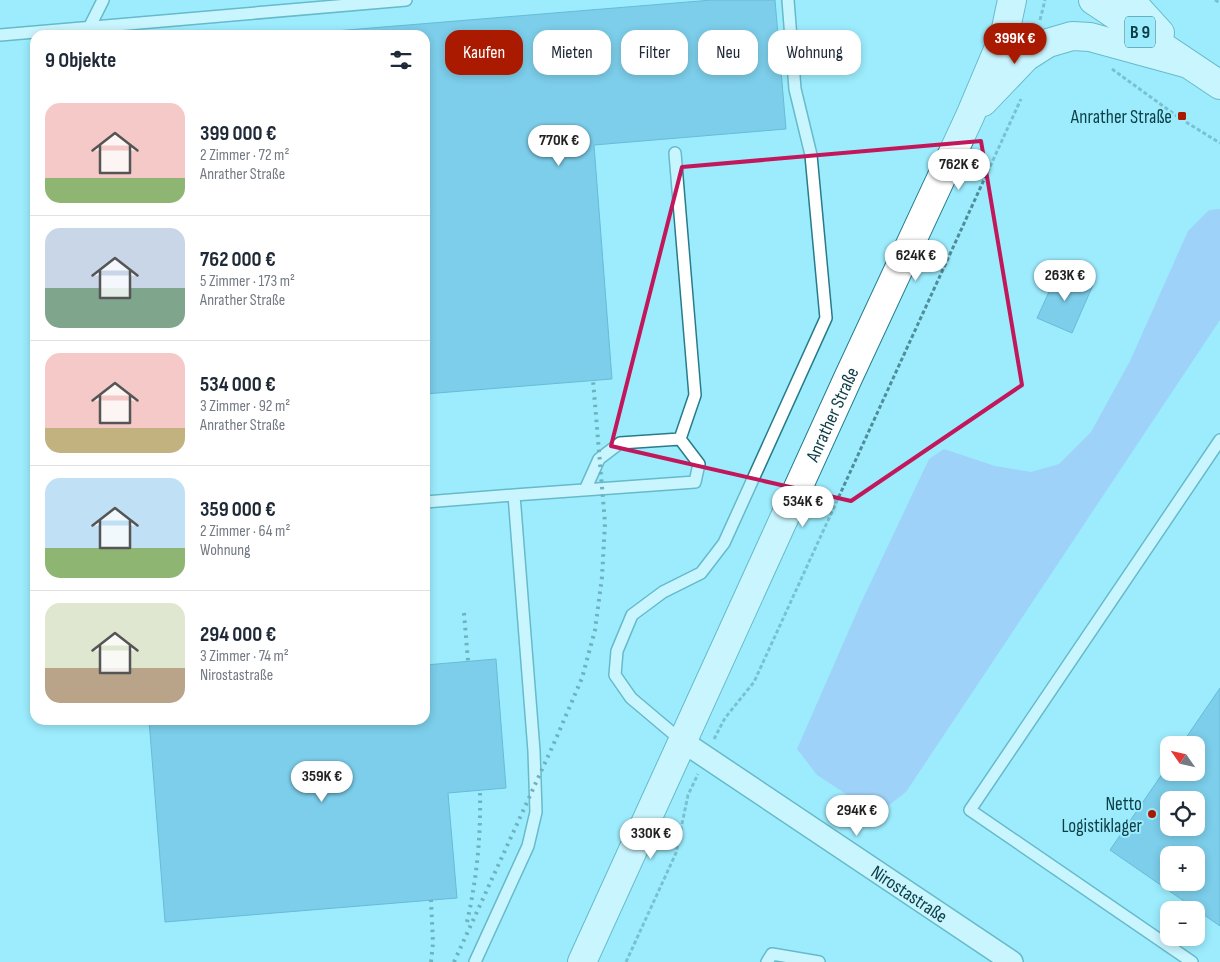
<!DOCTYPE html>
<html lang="de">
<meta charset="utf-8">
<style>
body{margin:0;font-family:"Sofia Sans Condensed",sans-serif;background:#f2f2f3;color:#1f2937;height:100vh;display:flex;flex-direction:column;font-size:19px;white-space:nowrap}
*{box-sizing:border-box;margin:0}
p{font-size:16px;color:#747a83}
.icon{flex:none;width:28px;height:28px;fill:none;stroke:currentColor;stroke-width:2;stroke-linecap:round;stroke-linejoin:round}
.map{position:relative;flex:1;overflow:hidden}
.panel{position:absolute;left:30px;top:30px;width:400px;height:695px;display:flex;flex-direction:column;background:#fff;border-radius:15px;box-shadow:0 2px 8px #0003}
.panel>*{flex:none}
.banner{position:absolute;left:445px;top:30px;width:475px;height:45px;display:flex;gap:10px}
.needle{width:32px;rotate:304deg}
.tools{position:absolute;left:1160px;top:736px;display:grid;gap:10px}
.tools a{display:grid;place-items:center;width:45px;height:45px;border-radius:10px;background:#fff;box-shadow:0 2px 8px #0003;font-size:25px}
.price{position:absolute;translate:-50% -42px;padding:0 11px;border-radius:18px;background:#fff;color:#222;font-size:16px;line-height:32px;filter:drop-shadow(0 1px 2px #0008)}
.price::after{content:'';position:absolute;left:50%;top:30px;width:15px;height:11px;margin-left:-8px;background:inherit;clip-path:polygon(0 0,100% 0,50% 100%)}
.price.on{background:#a91a00;color:#fff}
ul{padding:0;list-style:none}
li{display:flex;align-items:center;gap:15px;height:125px;padding:0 15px}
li+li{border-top:1px solid #e0e1e3}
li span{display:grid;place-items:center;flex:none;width:140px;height:100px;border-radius:15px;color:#555}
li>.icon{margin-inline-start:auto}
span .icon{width:60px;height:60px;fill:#fffc;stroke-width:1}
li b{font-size:21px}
h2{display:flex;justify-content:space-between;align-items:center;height:60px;padding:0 15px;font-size:21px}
.tag{padding:0 18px;border-radius:15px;background:#fff;box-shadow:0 2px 8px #0003;font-size:18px;line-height:45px}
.tag.on{background:#a91a00;color:#fff}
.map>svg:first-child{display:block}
.water{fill:#a1b2f2}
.building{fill:#54a9d3;stroke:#257fa8;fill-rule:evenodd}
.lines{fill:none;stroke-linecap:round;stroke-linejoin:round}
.lane-casing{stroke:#277c8b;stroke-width:14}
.street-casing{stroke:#277c8b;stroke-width:24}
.secondary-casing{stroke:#277c8b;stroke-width:30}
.primary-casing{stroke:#277c8b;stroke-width:30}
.path{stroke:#4f8d9a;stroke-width:3;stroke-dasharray:4 2.5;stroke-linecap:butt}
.lane{stroke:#fff;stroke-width:11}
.street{stroke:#fff;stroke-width:21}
.secondary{stroke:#fff;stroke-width:28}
.primary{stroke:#fff;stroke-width:28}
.rail{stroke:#326a74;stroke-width:4;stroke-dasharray:2.5 5;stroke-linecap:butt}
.marked{fill:none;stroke:#c2185b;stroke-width:4;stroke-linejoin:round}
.poi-dot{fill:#a91a00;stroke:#9cecfd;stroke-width:2}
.labels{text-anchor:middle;stroke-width:4;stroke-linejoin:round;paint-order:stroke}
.shield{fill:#9cecfd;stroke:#38727c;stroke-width:1}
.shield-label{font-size:18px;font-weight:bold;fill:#0d3d45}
.poi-label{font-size:19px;fill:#0d3d45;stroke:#9cecfd;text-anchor:end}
.street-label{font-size:19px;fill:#0d3d45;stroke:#9cecfd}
</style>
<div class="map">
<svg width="1220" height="962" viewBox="0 0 1220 962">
<rect width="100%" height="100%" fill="#9cecfd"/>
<path class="water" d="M1220,209v111l-314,472 -26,20 -25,-12 -38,-25 -20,-26 63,-144 69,-146 15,-10 51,17 36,6 28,-8 32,-32 39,-71 58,-130 21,-21z"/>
<path class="building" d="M712,0h63l11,129 -192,16 18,234 -187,15v-359h-139z
M1059,270l34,15 -21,48 -35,-15z
M496,659l10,129 -58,5 9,105 -292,24 -16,-202h276v-55z
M1220,688v238l-110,-76 59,-86v8h27v-27h-15zM1169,800h27v28h-27zM1169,855h27v27h-27z"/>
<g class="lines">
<defs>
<path id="lane" d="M89,28l14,-28
M0,35l406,-35
M585,490l14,-31 21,-16 60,-4
M514,495l181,-13 4,-18 -19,-25 15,-44 -20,-242
M425,502l89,-7 20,256 2,61 -8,34 -53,116
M682,741l-51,-43 -16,-23 2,-24 15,-36 31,-23 38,-19 23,-30 102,-225 -15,-163 -16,-66 -7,-89
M767,962l5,-8 47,8
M1192,962l-222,-152 250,-370"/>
<g id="street">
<path id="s1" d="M682,741l330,221"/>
</g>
<g id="secondary">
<path d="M983,102l43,-45 22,-14 24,-7 18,1 95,26"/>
<path id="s2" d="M582,962l266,-584 122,-262 35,-83 7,-33"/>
</g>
<path id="primary" d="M1093,0l127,85
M1130,0l30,33"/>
</defs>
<use href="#lane" class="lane-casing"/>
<use href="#street" class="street-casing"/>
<use href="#secondary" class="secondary-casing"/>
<use href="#primary" class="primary-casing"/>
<path class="path" d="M1215,0l5,3
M1040,20l5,-20
M1112,69l69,50 39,24
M714,739l11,-21 29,-36 267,-583
M626,962l50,-109 12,-58 10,-21"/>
<use href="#lane" class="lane"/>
<use href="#street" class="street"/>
<use href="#secondary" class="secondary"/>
<use href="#primary" class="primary"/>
<path class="rail" d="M464,613l4,48
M467,922c10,-44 14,-87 13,-132
M431,962l2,-19 -2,-43
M454,962l101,-221 27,-63 13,-48 7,-53 3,-54 -12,-143"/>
</g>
<path d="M0 0H1220V962H0ZM981,141l41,244 -171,116 -240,-55 71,-279z" fill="#9cecfd" fill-opacity=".55" fill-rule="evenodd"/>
<path class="marked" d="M981,141l41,244 -171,116 -240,-55 71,-279z"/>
<g class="poi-dot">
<rect x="1177" y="111" width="10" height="10" rx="2.5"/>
<circle cx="1152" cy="814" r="5"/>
</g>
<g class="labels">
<rect class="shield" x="1125" y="16.5" width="30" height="31" rx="4"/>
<g class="shield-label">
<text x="1140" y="38">B 9</text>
</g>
<g class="poi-label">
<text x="1172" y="123">Anrather Straße</text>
<text x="1142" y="810">Netto<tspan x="1142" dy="22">Logistiklager</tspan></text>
</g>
<g class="street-label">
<text dy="7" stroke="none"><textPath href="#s2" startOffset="602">Anrather Straße</textPath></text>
<text dy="7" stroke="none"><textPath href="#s1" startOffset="274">Nirostastraße</textPath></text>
</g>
</g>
</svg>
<div class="tools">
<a><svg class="needle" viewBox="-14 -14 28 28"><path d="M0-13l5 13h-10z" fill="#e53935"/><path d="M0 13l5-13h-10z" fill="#747a83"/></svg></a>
<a><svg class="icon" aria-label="locate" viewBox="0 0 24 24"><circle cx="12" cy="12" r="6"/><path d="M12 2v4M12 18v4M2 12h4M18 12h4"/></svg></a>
<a>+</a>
<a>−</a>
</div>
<b class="price on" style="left:1015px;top:65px">399K €</b>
<b class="price" style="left:559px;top:167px">770K €</b>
<b class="price" style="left:959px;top:191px">762K €</b>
<b class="price" style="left:916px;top:282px">624K €</b>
<b class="price" style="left:1065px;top:302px">263K €</b>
<b class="price" style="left:803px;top:528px">534K €</b>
<b class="price" style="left:322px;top:803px">359K €</b>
<b class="price" style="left:857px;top:837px">294K €</b>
<b class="price" style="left:651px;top:860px">330K €</b>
<div class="banner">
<a class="tag on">Kaufen</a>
<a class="tag">Mieten</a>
<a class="tag">Filter</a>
<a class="tag">Neu</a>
<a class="tag">Wohnung</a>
</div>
<section class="panel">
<h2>9 Objekte<svg class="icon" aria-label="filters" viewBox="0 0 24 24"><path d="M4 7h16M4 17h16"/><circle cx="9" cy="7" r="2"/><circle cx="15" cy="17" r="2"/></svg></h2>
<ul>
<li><span style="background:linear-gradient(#f6c9c9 75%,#8fb573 0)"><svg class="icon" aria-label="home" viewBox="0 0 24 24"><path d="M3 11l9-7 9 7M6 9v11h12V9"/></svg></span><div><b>399 000 €</b><p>2 Zimmer · 72 m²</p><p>Anrather Straße</p></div></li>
<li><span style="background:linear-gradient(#c9d6e8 60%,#7fa58c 0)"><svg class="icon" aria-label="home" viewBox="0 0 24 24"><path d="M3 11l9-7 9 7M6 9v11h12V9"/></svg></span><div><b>762 000 €</b><p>5 Zimmer · 173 m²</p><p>Anrather Straße</p></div></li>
<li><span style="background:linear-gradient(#f6c9c9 75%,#c2b280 0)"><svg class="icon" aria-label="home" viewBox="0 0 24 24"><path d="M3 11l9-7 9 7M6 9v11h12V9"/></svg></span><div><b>534 000 €</b><p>3 Zimmer · 92 m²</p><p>Anrather Straße</p></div></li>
<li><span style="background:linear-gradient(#bfe0f5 70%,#8fb573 0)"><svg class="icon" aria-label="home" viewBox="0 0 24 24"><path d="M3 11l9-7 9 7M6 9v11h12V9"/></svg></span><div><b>359 000 €</b><p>2 Zimmer · 64 m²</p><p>Wohnung</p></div></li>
<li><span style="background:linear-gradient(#dfe7d0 65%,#b9a48a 0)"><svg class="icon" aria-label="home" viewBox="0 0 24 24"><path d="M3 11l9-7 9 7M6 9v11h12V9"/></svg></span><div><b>294 000 €</b><p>3 Zimmer · 74 m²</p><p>Nirostastraße</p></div></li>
</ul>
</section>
</div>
